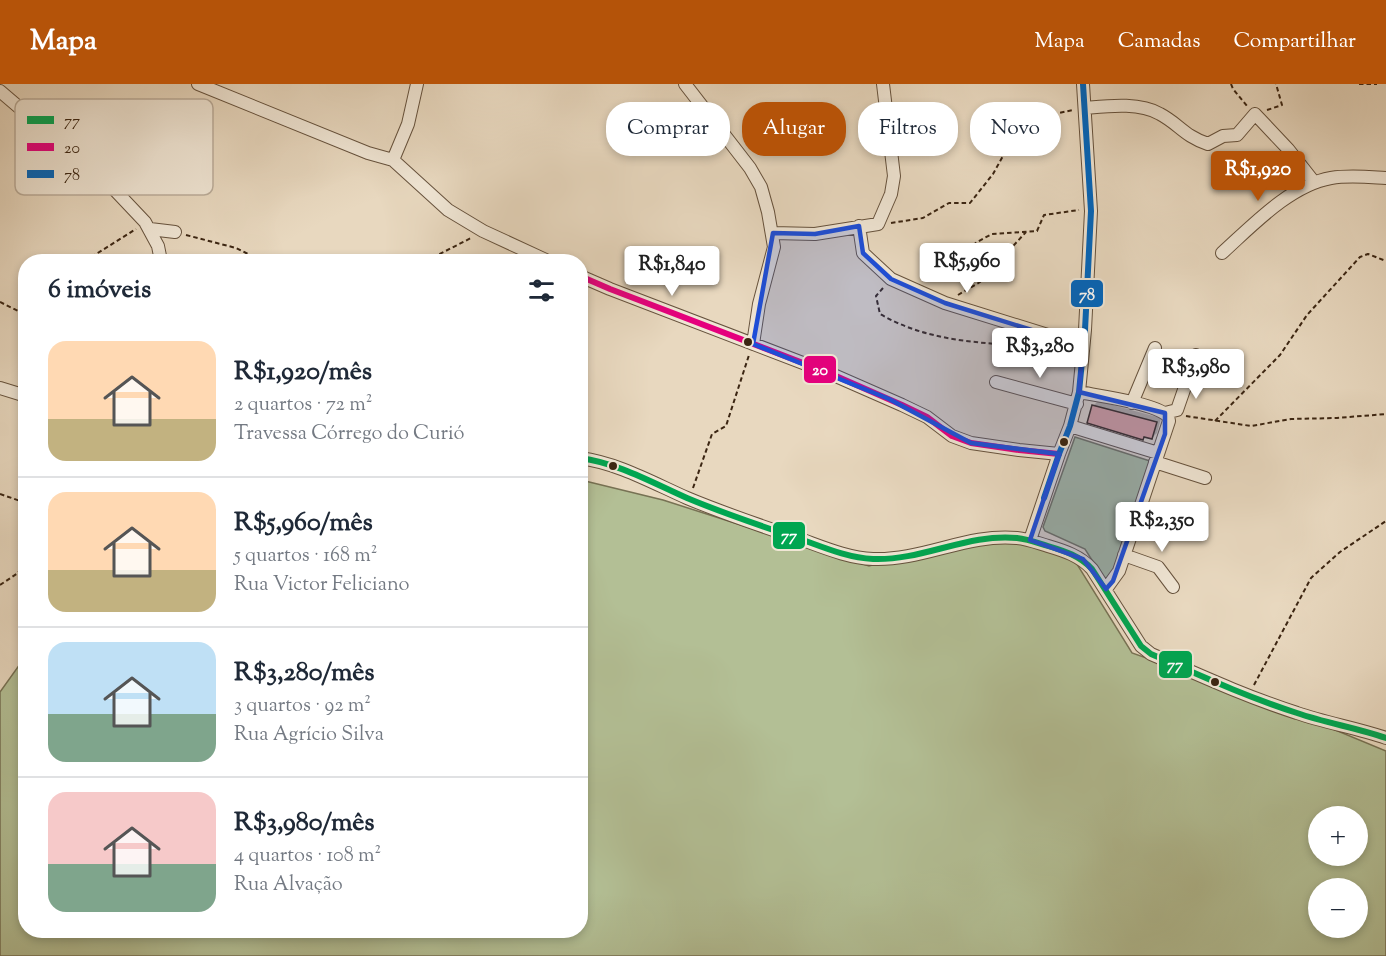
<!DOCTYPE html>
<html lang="pt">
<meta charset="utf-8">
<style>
body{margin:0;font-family:"Sorts Mill Goudy",serif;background:#f6f6f7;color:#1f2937;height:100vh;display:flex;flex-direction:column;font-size:22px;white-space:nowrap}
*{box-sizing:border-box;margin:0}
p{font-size:20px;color:#747a83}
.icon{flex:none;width:33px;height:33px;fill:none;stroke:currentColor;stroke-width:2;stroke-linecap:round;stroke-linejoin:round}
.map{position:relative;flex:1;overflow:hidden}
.panel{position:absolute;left:18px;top:170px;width:570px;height:684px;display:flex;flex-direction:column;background:#fff;border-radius:24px;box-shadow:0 3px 9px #0003}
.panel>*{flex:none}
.top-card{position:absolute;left:606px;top:18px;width:570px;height:54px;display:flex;gap:12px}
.fabs{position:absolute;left:1308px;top:722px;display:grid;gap:12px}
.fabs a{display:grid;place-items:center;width:60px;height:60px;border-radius:50%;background:#fff;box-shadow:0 3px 9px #0003;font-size:30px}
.price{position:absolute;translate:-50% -51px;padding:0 14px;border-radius:6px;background:#fff;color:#222;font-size:20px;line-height:39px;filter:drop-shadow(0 2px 3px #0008)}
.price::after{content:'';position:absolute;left:50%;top:36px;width:18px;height:14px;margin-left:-9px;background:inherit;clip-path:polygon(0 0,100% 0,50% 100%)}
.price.on{background:#b45309;color:#fff}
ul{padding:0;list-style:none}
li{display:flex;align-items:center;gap:18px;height:150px;padding:0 30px}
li+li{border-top:2px solid #e0e1e3}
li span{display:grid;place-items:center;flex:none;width:168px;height:120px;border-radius:18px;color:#555}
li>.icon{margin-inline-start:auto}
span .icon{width:72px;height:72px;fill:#fffc;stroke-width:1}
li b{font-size:26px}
h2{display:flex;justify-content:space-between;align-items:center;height:72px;padding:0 30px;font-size:26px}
.chip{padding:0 21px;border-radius:24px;background:#fff;box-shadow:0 3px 9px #0003;font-size:21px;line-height:54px}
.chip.on{background:#b45309;color:#fff}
header{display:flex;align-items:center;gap:36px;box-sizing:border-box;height:84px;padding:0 30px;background:#b45309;color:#fff}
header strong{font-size:28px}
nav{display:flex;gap:33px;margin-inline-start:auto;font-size:21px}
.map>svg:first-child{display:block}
.green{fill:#b3bf95;stroke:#777254;stroke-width:1.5;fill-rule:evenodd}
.shadow{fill:#0003}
.building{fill:#e0a194;stroke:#3b2512;stroke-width:1.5}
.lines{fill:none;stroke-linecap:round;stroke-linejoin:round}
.minor-casing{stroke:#66523d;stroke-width:14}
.path{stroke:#3b2512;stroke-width:2;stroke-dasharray:4.5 3;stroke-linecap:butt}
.minor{stroke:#f0e6d5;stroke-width:12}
.bus-1-casing{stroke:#f0e6d5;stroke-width:10}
.bus-2-casing{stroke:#f0e6d5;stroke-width:10}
.bus-3-casing{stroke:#f0e6d5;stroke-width:10}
.bus-1{stroke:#00a651;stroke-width:6}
.bus-2{stroke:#e5007d;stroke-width:6}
.bus-3{stroke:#0065bd;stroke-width:6}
.marked{fill:#1d4ed8;fill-opacity:0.2;stroke:#1d4ed8;stroke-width:4.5;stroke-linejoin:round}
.bus-dot{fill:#3b2512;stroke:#f0e6d5;stroke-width:2}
.key{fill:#f0e6d5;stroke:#baac9a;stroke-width:1.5}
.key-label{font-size:16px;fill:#3b2512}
.line-badge{stroke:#f0e6d5;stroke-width:2}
.badge-label{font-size:16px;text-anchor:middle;font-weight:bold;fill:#fff}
</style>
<header>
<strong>Mapa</strong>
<nav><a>Mapa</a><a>Camadas</a><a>Compartilhar</a></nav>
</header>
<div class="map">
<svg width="1386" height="872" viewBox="0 0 1386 872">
<rect width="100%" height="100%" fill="#e8d8bf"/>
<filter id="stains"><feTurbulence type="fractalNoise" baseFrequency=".00333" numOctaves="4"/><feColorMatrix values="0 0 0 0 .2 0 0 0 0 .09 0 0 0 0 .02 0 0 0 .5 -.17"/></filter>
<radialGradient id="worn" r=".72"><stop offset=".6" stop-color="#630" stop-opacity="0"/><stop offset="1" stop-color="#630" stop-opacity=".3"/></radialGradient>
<path class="green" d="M1075,353l75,24 -29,85 -4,20 -9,12 -4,1 -19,-30 -40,-18 -2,-4z
M581,396l82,20 206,66 87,-24 56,-8 60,22 60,97 124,44 130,54v205h-1386v-264l25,-35 1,273h554zM1318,732h40v39h-40zM1318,804h40v39h-40z"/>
<path class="shadow" d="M1098,317l63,17 -4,15 -5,5 -59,-32z"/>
<path class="building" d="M1092,321l65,17 -5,17 -8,-2 -1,3 -56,-17z"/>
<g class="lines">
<defs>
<path id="minor" d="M198,0l170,69 25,7 55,50 35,21 65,30
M685,0l65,84 11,19 7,25 6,35 -15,57 -6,40
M0,7l110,94 35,37 13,24 3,15
M1085,24c23,-2 54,-6 75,6 19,10 24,22 48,30l15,-8 14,-1 18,-21 33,35 26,33
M393,76l15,-36 9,-40
M859,142l4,27 28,26 54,24 138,43
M150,145l25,3
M773,149l42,1 63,-10 13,-30 3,-18 -11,-92
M1222,169c30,-27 68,-68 109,-75 18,-3 37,-1 55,0
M580,192l30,13 219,84 73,32 25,12 25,19 19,7 48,7 40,4
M996,298l81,22
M0,304l26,8
M1079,308c21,4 75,11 89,24l1,5 -50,150 -13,18
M1132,319l23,-55
M1165,329l12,-3 19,-55
M1070,342l88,27
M580,374c38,5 73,25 107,40 38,16 77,29 116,42 22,8 46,18 70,19 49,2 95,-26 144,-21 11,1 21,5 31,8 17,5 32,10 44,23l49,77 10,8c48,21 96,43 146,59 29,10 60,15 89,25
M1155,378l50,16
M1030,456l29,-86 11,-28 9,-34 6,-62 6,-119 -8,-127
M1124,471l34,12 15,20"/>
</defs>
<use href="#minor" class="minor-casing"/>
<path class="path" d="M1231,0l2,5 14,17
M1359,0h18
M1267,26l15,-5 -6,-21
M891,139l32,-5 26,-15h21l23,-29 20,-36 18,-19 42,-9
M186,151l50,13 26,13
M85,177l51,-32
M426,177l45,-23
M925,197l19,-10 33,-29 15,-8 45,-3 7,-16 35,-5
M883,204l-7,8 4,18c36,21 76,27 117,30l8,-11
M958,211l22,-13 46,-50
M0,218l26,13
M1186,332l65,10 40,-7 46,-1 49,-4
M1215,337l65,-66 27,-40 53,-58 8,-3 18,7
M693,404l19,-54 14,-8 23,-71
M0,410l26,9
M0,501l18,-12 8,-15
M1254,601l57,-107 29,-26 46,-31"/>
<use href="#minor" class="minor"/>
<defs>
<path id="bus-1" d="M580,374c38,5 73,25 107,40 38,16 77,29 116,42 22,8 46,18 70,19 49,2 95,-26 144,-21 11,1 21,5 31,8 17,5 32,10 44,23l49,77 10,8c48,21 96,43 146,59 29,10 60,15 89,25"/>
<path id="bus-2" d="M580,192l30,13 219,84 73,32 25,12 25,19 19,7 48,7 40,4"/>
<path id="bus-3" d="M1044,414l15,-44 11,-28 9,-34 6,-62 6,-119 -8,-127"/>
</defs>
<use href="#bus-1" class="bus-1-casing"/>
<use href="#bus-2" class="bus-2-casing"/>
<use href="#bus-3" class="bus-3-casing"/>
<use href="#bus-1" class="bus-1"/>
<use href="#bus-2" class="bus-2"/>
<use href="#bus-3" class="bus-3"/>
</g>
<path class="marked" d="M859,142l4,27 28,26 54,24 138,43 -4,46 86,21v21l-52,147 -7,8 -23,-30 -53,-19 29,-86 -88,-11 -82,-44 -136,-55 20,-111 42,1z"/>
<g class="bus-dot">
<circle cx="748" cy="258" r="5"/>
<circle cx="1064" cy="358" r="5"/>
<circle cx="613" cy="382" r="5"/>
<circle cx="1215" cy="598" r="5"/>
</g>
<rect x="15" y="15" width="198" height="96" rx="9" class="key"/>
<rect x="27" y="32" width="27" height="8" fill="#00a651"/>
<rect x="27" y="59" width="27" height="8" fill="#e5007d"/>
<rect x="27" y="86" width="27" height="8" fill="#0065bd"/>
<g class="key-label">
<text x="64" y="42">77</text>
<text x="64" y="69">20</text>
<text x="64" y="96">78</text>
</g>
<g class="line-badge">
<rect x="1070" y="195" width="34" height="29" rx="6" fill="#0065bd"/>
<rect x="803" y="271" width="34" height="29" rx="6" fill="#e5007d"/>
<rect x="772" y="437" width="34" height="29" rx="6" fill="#00a651"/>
<rect x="1158" y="566" width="35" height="29" rx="6" fill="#00a651"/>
</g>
<g class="badge-label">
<text x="1087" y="216">78</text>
<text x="820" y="291">20</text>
<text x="789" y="457">77</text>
<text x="1175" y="586">77</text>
</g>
<rect width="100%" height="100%" filter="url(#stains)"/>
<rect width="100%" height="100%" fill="url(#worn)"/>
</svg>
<div class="fabs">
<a>+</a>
<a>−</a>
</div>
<b class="price on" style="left:1258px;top:118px">R$1,920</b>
<b class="price" style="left:967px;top:210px">R$5,960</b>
<b class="price" style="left:672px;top:213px">R$1,840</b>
<b class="price" style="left:1040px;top:295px">R$3,280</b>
<b class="price" style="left:1196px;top:316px">R$3,980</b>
<b class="price" style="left:1162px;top:469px">R$2,350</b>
<div class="top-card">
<a class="chip">Comprar</a>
<a class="chip on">Alugar</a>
<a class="chip">Filtros</a>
<a class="chip">Novo</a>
</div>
<section class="panel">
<h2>6 imóveis<svg class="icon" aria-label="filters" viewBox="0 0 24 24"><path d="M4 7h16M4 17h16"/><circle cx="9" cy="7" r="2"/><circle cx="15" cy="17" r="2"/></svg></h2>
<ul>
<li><span style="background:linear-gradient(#ffd9b3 65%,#c2b280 0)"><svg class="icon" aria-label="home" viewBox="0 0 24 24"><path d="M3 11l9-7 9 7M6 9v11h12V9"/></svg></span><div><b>R$1,920/mês</b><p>2 quartos · 72 m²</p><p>Travessa Córrego do Curió</p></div></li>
<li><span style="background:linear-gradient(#ffd9b3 65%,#c2b280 0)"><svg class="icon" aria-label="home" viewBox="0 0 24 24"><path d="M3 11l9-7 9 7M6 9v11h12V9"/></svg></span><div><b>R$5,960/mês</b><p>5 quartos · 168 m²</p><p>Rua Victor Feliciano</p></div></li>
<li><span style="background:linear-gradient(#bfe0f5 60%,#7fa58c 0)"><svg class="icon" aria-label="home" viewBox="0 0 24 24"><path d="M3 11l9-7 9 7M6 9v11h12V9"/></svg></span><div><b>R$3,280/mês</b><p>3 quartos · 92 m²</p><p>Rua Agrício Silva</p></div></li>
<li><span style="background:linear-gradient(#f6c9c9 60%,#7fa58c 0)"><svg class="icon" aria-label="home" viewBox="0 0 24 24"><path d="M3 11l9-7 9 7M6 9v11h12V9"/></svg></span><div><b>R$3,980/mês</b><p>4 quartos · 108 m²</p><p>Rua Alvação</p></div></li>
</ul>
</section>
</div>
